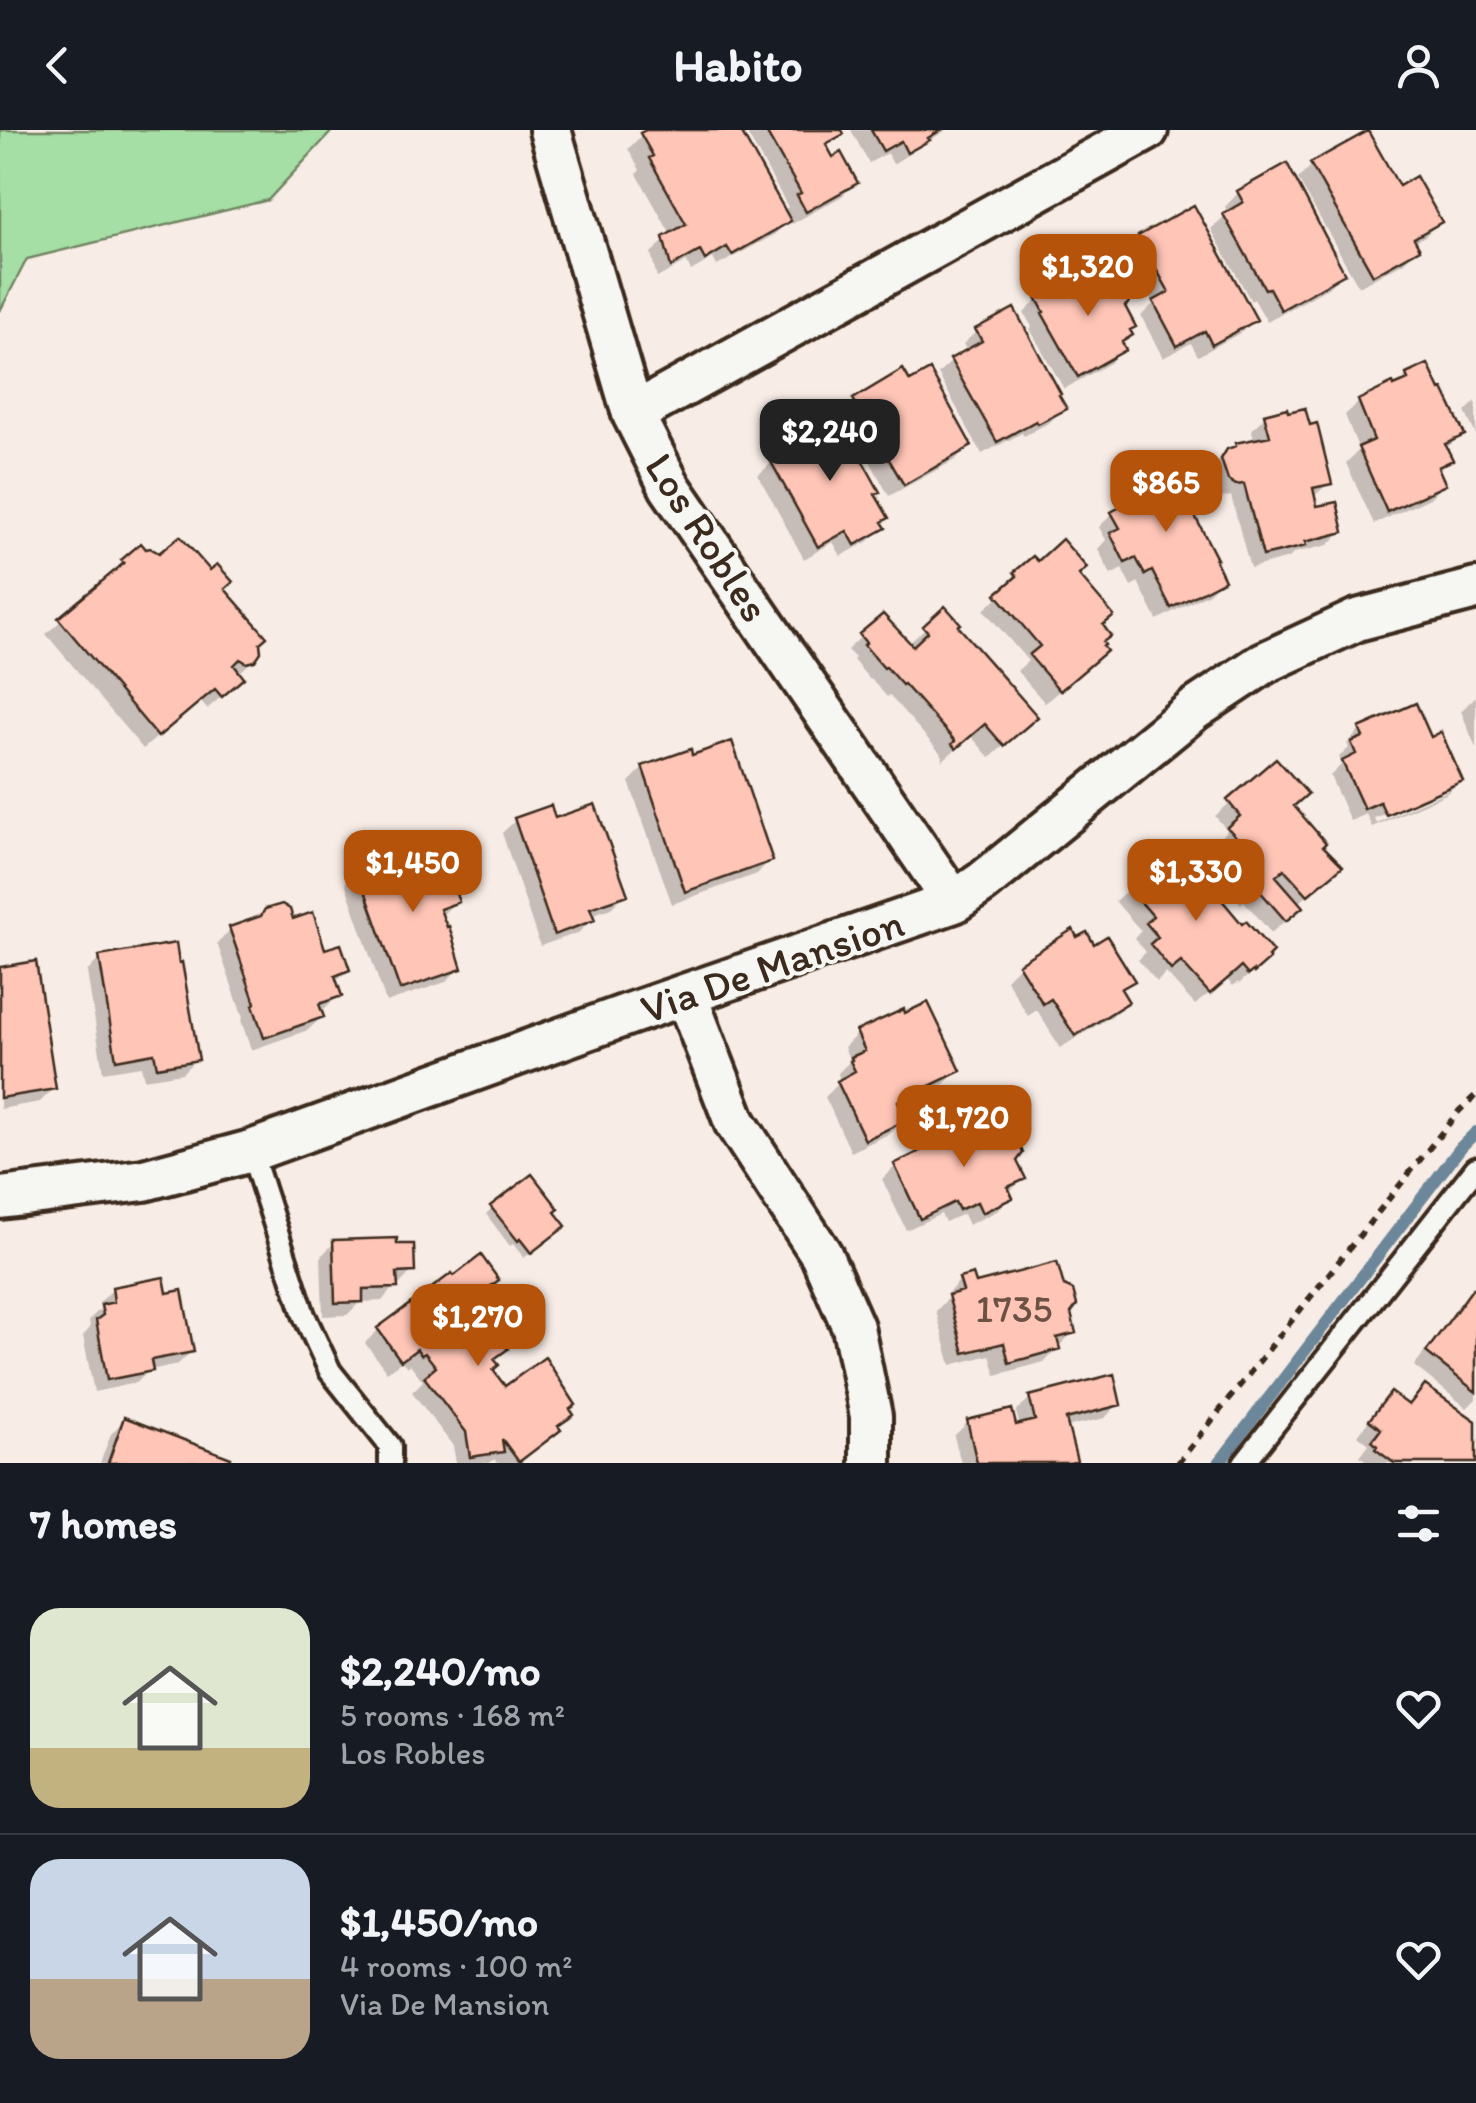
<!DOCTYPE html>
<meta charset="utf-8">
<style>
body{margin:0;font-family:Itim,sans-serif;background:#242831;color:#f1f3f6;height:100vh;display:flex;flex-direction:column;font-size:38px;white-space:nowrap}
*{box-sizing:border-box;margin:0}
p{font-size:32px;color:#9ea1a6}
.icon{flex:none;width:55px;height:55px;fill:none;stroke:currentColor;stroke-width:2;stroke-linecap:round;stroke-linejoin:round}
.map{position:relative;height:1333px;overflow:hidden}
.details{display:flex;flex-direction:column;background:#171b24;flex:1}
.details>*{flex:none}
.price{position:absolute;translate:-50% -85px;padding:0 22px;border-radius:20px;background:#b45309;color:#fff;font-size:32px;line-height:65px;filter:drop-shadow(0 2px 5px #0008)}
.price::after{content:'';position:absolute;left:50%;top:60px;width:30px;height:22px;margin-left:-15px;background:inherit;clip-path:polygon(0 0,100% 0,50% 100%)}
.price.active{background:#222;color:#fff}
ul{padding:0;list-style:none}
li{display:flex;align-items:center;gap:30px;height:250px;padding:0 30px}
li+li{border-top:2px solid #363941}
li span{display:grid;place-items:center;flex:none;width:280px;height:200px;border-radius:30px;color:#555}
li>.icon{margin-inline-start:auto}
span .icon{width:120px;height:120px;fill:#fffc;stroke-width:1}
li b{font-size:42px}
h2{display:flex;justify-content:space-between;align-items:center;height:120px;padding:0 30px;font-size:42px}
header{display:flex;justify-content:space-between;align-items:center;height:130px;padding:0 30px;background:#171b24;font-size:45px;font-weight:800}
.map>svg:first-child{display:block}
.green{fill:#a5dfa5;stroke:#708462;stroke-width:2.5}
.shadow{fill:#0003;fill-rule:evenodd}
.lines{fill:none;stroke-linecap:round;stroke-linejoin:round}
.stream{stroke:#6c879a;stroke-width:12}
.building{fill:#ffc5b6;stroke:#3b2a1e;stroke-width:2.5}
.service-casing{stroke:#3b2a1e;stroke-width:28}
.minor-casing{stroke:#3b2a1e;stroke-width:48}
.path{stroke:#3b2a1e;stroke-width:6;stroke-dasharray:8 8;stroke-linecap:butt}
.service{stroke:#f6f6f2;stroke-width:20}
.minor{stroke:#f6f6f2;stroke-width:40}
.labels{text-anchor:middle;stroke-width:8;stroke-linejoin:round;paint-order:stroke}
.number-label{font-size:38px;fill:#6c5144}
.street-label{font-size:42px;fill:#3b2a1e;stroke:#f6f6f2}
</style>
<header><svg class="icon" aria-label="back" viewBox="0 0 24 24"><path d="M15 5l-7 7 7 7"/></svg>Habito<svg class="icon" aria-label="person" viewBox="0 0 24 24"><circle cx="12" cy="8" r="4"/><path d="M4 21q1-7 8-7t8 7"/></svg></header>
<div class="map">
<svg width="1476" height="1333" viewBox="0 0 1476 1333">
<rect width="100%" height="100%" fill="#f8ece6"/>
<filter id="ink" filterUnits="userSpaceOnUse"><feTurbulence type="fractalNoise" baseFrequency=".01" numOctaves="2"/><feDisplacementMap in="SourceGraphic" scale="20" xChannelSelector="R" yChannelSelector="G"/><feConvolveMatrix kernelMatrix="1 2 1 2 8 2 1 2 1" color-interpolation-filters="sRGB"/></filter>
<g filter="url(#ink)">
<path class="green" d="M0,0h333l-65,70 -241,59 -27,52z"/>
<path class="shadow" d="M651,0h86l46,82 5,-5 -43,-77h95l1,3 -14,14 5,13 23,23 -13,13 -50,28 -2,-5 -16,16 -57,31 -4,-8 -22,13 -5,-9 -29,16 -6,-25 20,-18 -34,-61 3,-4 -12,-21 14,-14z
M851,0h95l-53,34 -6,-11 -18,10z
M1312,35l86,25 41,32 -14,14 -12,6 4,6 -13,14 -45,25 -61,-108z
M1286,36l56,107 -13,14 -62,35 -13,-23 -3,2 -40,-72 17,-16 -3,-6 13,-14z
M1139,108l115,81 -14,14 -42,23 -7,-13 -28,15 -22,-42 13,-13 -28,-51z
M1038,169l84,8 8,28 -10,9 3,5 -13,14 -46,26 -34,-60 2,-2 -8,-14z
M977,201l87,77 -14,14 -26,14 -2,-3 -40,21 -44,-80 14,-13 16,-9 -5,-8z
M1407,246l55,59 -17,14 5,10 -12,13 5,12 -13,14 -56,26 -28,-61 13,-13 -14,-35 14,-13 34,-12z
M909,254l60,62 -14,14 -66,36 -31,-57 -3,1 -14,-25 14,-14z
M1476,271v34l-11,-23z
M1265,286l64,67 -16,14 3,12 25,23 -13,13 -34,8 -5,5 -39,10 -19,-72 -10,2 -6,-4 -6,-20 5,-9 22,-20 18,-4 -2,-11z
M787,312l86,53 9,32 -13,14 -28,15 -8,-14 -29,17 -46,-84 18,-16 -2,-4z
M1141,345l43,3 -8,8 46,94 -13,13 -52,27 -19,-38 -7,5 -9,-18 -11,6 -13,-26 8,-9 -7,-13 32,-32 -4,-7z
M141,417l81,42 36,54 -5,17 -15,14 -10,17 -21,18 -7,-8 -57,48 -97,-115 65,-57 -2,-2z
M1037,434l39,11 24,51v17l-10,21 -45,39 -28,-32 11,-10 -44,-51 21,-20 -2,-2 13,-14z
M945,480l76,120 -31,28 -19,-22 -29,25 1,-5 -54,-61 -2,2 -16,-18 -1,1 -17,-20 2,-2 -8,-8 35,-33 26,27z
M1475,567h1v51l-15,-37z
M1360,600l70,10 30,41 -14,13 -74,33 -6,-13 -16,7 -20,-45 12,-12 -3,-7 10,-9 -2,-4zM1447,656v5l-71,32 -2,-5z
M1276,631l16,46 28,39 6,33 -29,25 -11,16 -15,13 -27,-32 -3,3 -30,-35 15,-15 -10,-12 11,-12 -12,-14z
M643,638l127,92 -13,14 -85,30 -43,-122z
M516,690l37,2 72,72 -14,14 -21,7 2,5 -14,13 -38,13 -38,-113z
M1172,720l94,109 -27,25 -1,-2 -5,4 -7,-7 -31,26 -29,-32 -9,9 -19,-22 8,-8 -12,-14 7,-7 -26,-30z
M411,736l45,36 -14,13 17,53 -13,14 -60,20 -41,-119 13,-13z
M266,781l81,59 -12,12 4,13 -14,14 -6,2 3,6 -14,13 -57,20 -10,-30 2,-2 -26,-75 14,-14 26,-9z
M1076,811l17,6 38,33 -11,12 6,10 -14,14 -52,32 -23,-38 -9,6 -22,-37 13,-13z
M100,828l96,101 -14,14 -38,6 -3,-13 -38,6 -16,-100z
M0,839l54,119 -14,14 -40,7z
M858,903l100,37 -14,14 -46,22 6,14 -13,13 -40,19 -26,-55 15,-15 -2,-9 12,-12 -6,-14z
M1015,1031l8,18 -15,14 2,5 -13,13 -29,14 -5,-11 -18,8 -4,-8 -35,16 -24,-51 14,-13z
M492,1078l60,5 4,19 -32,26 -11,-14 -3,2 -24,-32z
M334,1113l78,28 -13,14h-4l-13,16 -22,1 -13,13 -24,1 -2,-60z
M495,1150l-24,22 -6,20 27,38 -2,10 14,20 63,20 4,4 -27,30 -26,19h-21l-3,-4 -4,4h-34l-3,-17 -41,-54 11,-11 -13,-17 -3,3 -5,-6 -15,11 -22,-29 13,-13z
M960,1150l14,7 94,25 5,20 -29,30 -48,13 -6,-20 -39,10 -15,-54 12,-13 -1,-4z
M113,1159l51,6 28,56 -14,13 -28,6 -14,13 -42,9 -11,-56 7,-8 -1,-8 11,-11 -1,-6z
M1473,1161l3,3v105l-9,9 -53,-42 46,-61z
M1030,1268l88,6 -13,14 -39,9 8,33 -3,3h-110l-7,-27 14,-14 46,6 6,-2 -4,-14z
M1407,1277l69,17v39h-113l2,-3 -5,-4 9,-12 -11,-9 20,-27z
M124,1290l102,43h-126l11,-29z"/>
<g class="lines">
<path class="stream" d="M1219,1333l242,-316 15,-15"/>
</g>
<path class="building" d="M646,0h94l51,91 -59,34 -5,-8 -22,13 -5,-9 -29,16 -8,-30 23,-13 -37,-66 4,-2 -13,-23z
M765,0h77l2,4 -18,10 7,13 8,-5 17,31 -52,29 -9,-17 4,-2z
M871,0h70l-13,8 2,2 -23,13 -6,-12 -18,10z
M1368,1l31,55 17,-10 26,46 -28,16 6,11 -47,26 -63,-112z
M1287,33l58,111 -64,36 -12,-22 -4,1 -42,-75 20,-12 -6,-11z
M1194,75l63,115 -45,25 -7,-14 -28,15 -24,-45 16,-9 -31,-56z
M1109,137l20,36 -4,3 11,21 -6,3 3,5 -11,7 4,8 -48,27 -36,-64 2,-1 -8,-15 48,-27 5,8z
M1014,178l47,86 -2,1 8,14 -29,15 -2,-3 -39,21 -47,-83 32,-18 -7,-12z
M1428,234l12,26 3,-1 22,46 -20,9 8,16 -15,7 8,18 -59,27 -29,-65 16,-7 -16,-40 35,-17 1,3 14,-6 -2,-6z
M903,239l7,12 20,-11 42,76 -68,39 -51,-86z
M1287,278l1,4 17,-4 5,17 7,-2 15,61 -19,4 4,18 20,-4 7,30 -39,10 1,4 -43,10 -19,-72 -8,1 -8,-5 -7,-21 6,-10 9,-3 -1,-3 35,-7 -6,-22z
M833,284l10,19 3,-2 34,61 -5,2 14,24 -7,4 4,6 -31,17 -8,-14 -29,16 -48,-87 21,-12 -5,-8z
M1174,325l13,24 -9,4 39,76h-2l10,21 -54,28 -19,-37 -7,4 -9,-17 -11,5 -15,-30 10,-5 -9,-16 18,-10 -1,-3 3,-7 15,-8 -7,-11z
M180,406l30,34 7,-6 16,18 -8,7 42,48 -7,6 1,9 -6,9 -8,2 -7,-4 -6,6 10,13 -22,19 -7,-8 -57,48 -100,-119 66,-55 -3,-3 20,-17 5,6 4,-1 9,5z
M1062,409l25,29 -8,7 35,41 -11,9 8,11 -8,6 2,3 -2,1 4,5 -47,40 -31,-36 11,-9 -44,-52 21,-18 -3,-4 19,-16 5,5z
M945,476l16,18 -3,2 80,91 -34,29 -19,-22 -29,25 -4,-5 3,-3 -51,-57 -2,1 -16,-18 -2,1 -20,-23 2,-2 -7,-9 24,-20 30,32 15,-14 -5,-6z
M1416,573l15,34 10,-5 22,49 -77,34 -6,-13 -16,7 -22,-48 14,-7 -5,-12 12,-5 -4,-9z
M732,611l41,120 -88,31 -43,-126 49,-17 1,6z
M1276,628l32,36 -14,12 32,37 -3,3 20,20 -35,29 -24,-26 -8,7 27,31 -17,14 -27,-31 -3,3 -33,-39 16,-14 -12,-13 13,-11 -13,-16z
M595,674l33,91 -38,13 5,12 -41,15 -40,-117 37,-13 4,13z
M1172,716l16,18 2,-2 52,62 4,-3 27,31 -5,5 2,2 -16,14 -1,-2 -5,4 -7,-8 -31,27 -29,-32 -10,8 -21,-26 8,-7 -12,-14 7,-7 -26,-30z
M408,720l4,13 30,-10 17,49 -19,7 7,18 2,-1 13,43 -62,21 -43,-122z
M282,774l8,5 3,10 20,-7 12,37 16,-5 9,26 -15,6 7,20 -23,8 5,13 -60,21 -11,-33 2,-2 -26,-76 32,-11 4,-7z
M1073,799l4,8 10,-5 7,12 13,-8 28,45 -14,8 8,13 -54,34 -24,-37 -8,5 -25,-40z
M176,813l3,20 3,-1 17,98 -42,7 -3,-14 -38,7 -17,-104z
M36,831l20,128 -56,9v-131z
M928,872l33,69 -63,30 9,19 -42,20 -28,-59 18,-10 -5,-10 2,-1 -1,-3 14,-6 -9,-20 48,-22 1,4z
M995,984l11,22 3,-1 7,2 7,16 -6,8 9,18 -18,8 5,11 -31,15 -5,-11 -18,8 -4,-8 -35,17 -26,-55z
M532,1044l27,35 -4,3 11,14 -35,27 -11,-14 -2,2 -28,-35z
M397,1108v6h17l1,28 -18,1 1,15 -35,1v13l-28,1 -2,-63z
M481,1125l18,25 -27,20 8,10 -13,11 10,13 12,-10 19,25 -14,10 5,6 -6,5 12,16 40,-29 31,48 -6,4 4,6 -16,11 3,4 -42,32 -17,-23 2,13 -34,5 -4,-25 -42,-55 12,-10 -11,-14 -4,2 -4,-6 -16,12 -24,-33 75,-55 2,3z
M1057,1132l7,24 9,4 4,15 -6,8 5,20 -19,5 3,11 -51,14 -5,-20 -40,10 -16,-58 15,-4 -4,-13 14,-4 3,9z
M164,1147l3,16 15,-3 12,62 -43,8 2,11 -46,9 -11,-60 7,-5 -2,-10 13,-3 -2,-15z
M1473,1158l3,2v102l-50,-40z
M1114,1244l7,31 -55,14 11,42 -7,2h-93l-10,-43 45,-11 4,16 19,-5 -6,-24z
M1425,1255l51,36v42h-82l-19,-14 2,-3 -5,-5 9,-12 -12,-9 22,-28 18,13z
M124,1287l107,41 -2,5h-121z"/>
<g class="lines">
<defs>
<path id="service" d="M251,1021l53,164 26,56 60,75v17
M1244,1333l232,-295"/>
<path id="minor" d="M550,0l83,284 37,73 284,415
M633,284l514,-284
M686,865l49,127 86,132 32,73 18,89v47
M0,1068l144,-18 107,-29 378,-137 325,-112 29,-20 212,-173 69,-46 93,-43 119,-31"/>
</defs>
<use href="#service" class="service-casing"/>
<use href="#minor" class="minor-casing"/>
<path class="path" d="M1178,1333l281,-352 17,-16"/>
<use href="#service" class="service"/>
<use href="#minor" class="minor"/>
</g>
</g>
<g class="labels">
<g class="number-label">
<text x="1014" y="1192">1735</text>
</g>
<g class="street-label">
<text transform="translate(708 407) rotate(57)" y="15">Los Robles</text>
<text transform="translate(772 835) rotate(-19)" y="15">Via De Mansion</text>
</g>
</g>
</svg>
<b class="price" style="left:1088px;top:189px">$1,320</b>
<b class="price active" style="left:830px;top:354px">$2,240</b>
<b class="price" style="left:1166px;top:405px">$865</b>
<b class="price" style="left:413px;top:785px">$1,450</b>
<b class="price" style="left:1196px;top:794px">$1,330</b>
<b class="price" style="left:964px;top:1040px">$1,720</b>
<b class="price" style="left:478px;top:1239px">$1,270</b>
</div>
<section class="details">
<h2>7 homes<svg class="icon" aria-label="filters" viewBox="0 0 24 24"><path d="M4 7h16M4 17h16"/><circle cx="9" cy="7" r="2"/><circle cx="15" cy="17" r="2"/></svg></h2>
<ul>
<li><span style="background:linear-gradient(#dfe7d0 70%,#c2b280 0)"><svg class="icon" aria-label="home" viewBox="0 0 24 24"><path d="M3 11l9-7 9 7M6 9v11h12V9"/></svg></span><div><b>$2,240/mo</b><p>5 rooms · 168 m²</p><p>Los Robles</p></div><svg class="icon" aria-label="heart" viewBox="0 0 24 24"><path d="M12 20l-8-8c-3-5 5-10 8-4 3-6 11-1 8 4z"/></svg></li>
<li><span style="background:linear-gradient(#c9d6e8 60%,#b9a48a 0)"><svg class="icon" aria-label="home" viewBox="0 0 24 24"><path d="M3 11l9-7 9 7M6 9v11h12V9"/></svg></span><div><b>$1,450/mo</b><p>4 rooms · 100 m²</p><p>Via De Mansion</p></div><svg class="icon" aria-label="heart" viewBox="0 0 24 24"><path d="M12 20l-8-8c-3-5 5-10 8-4 3-6 11-1 8 4z"/></svg></li>
</ul>
</section>
